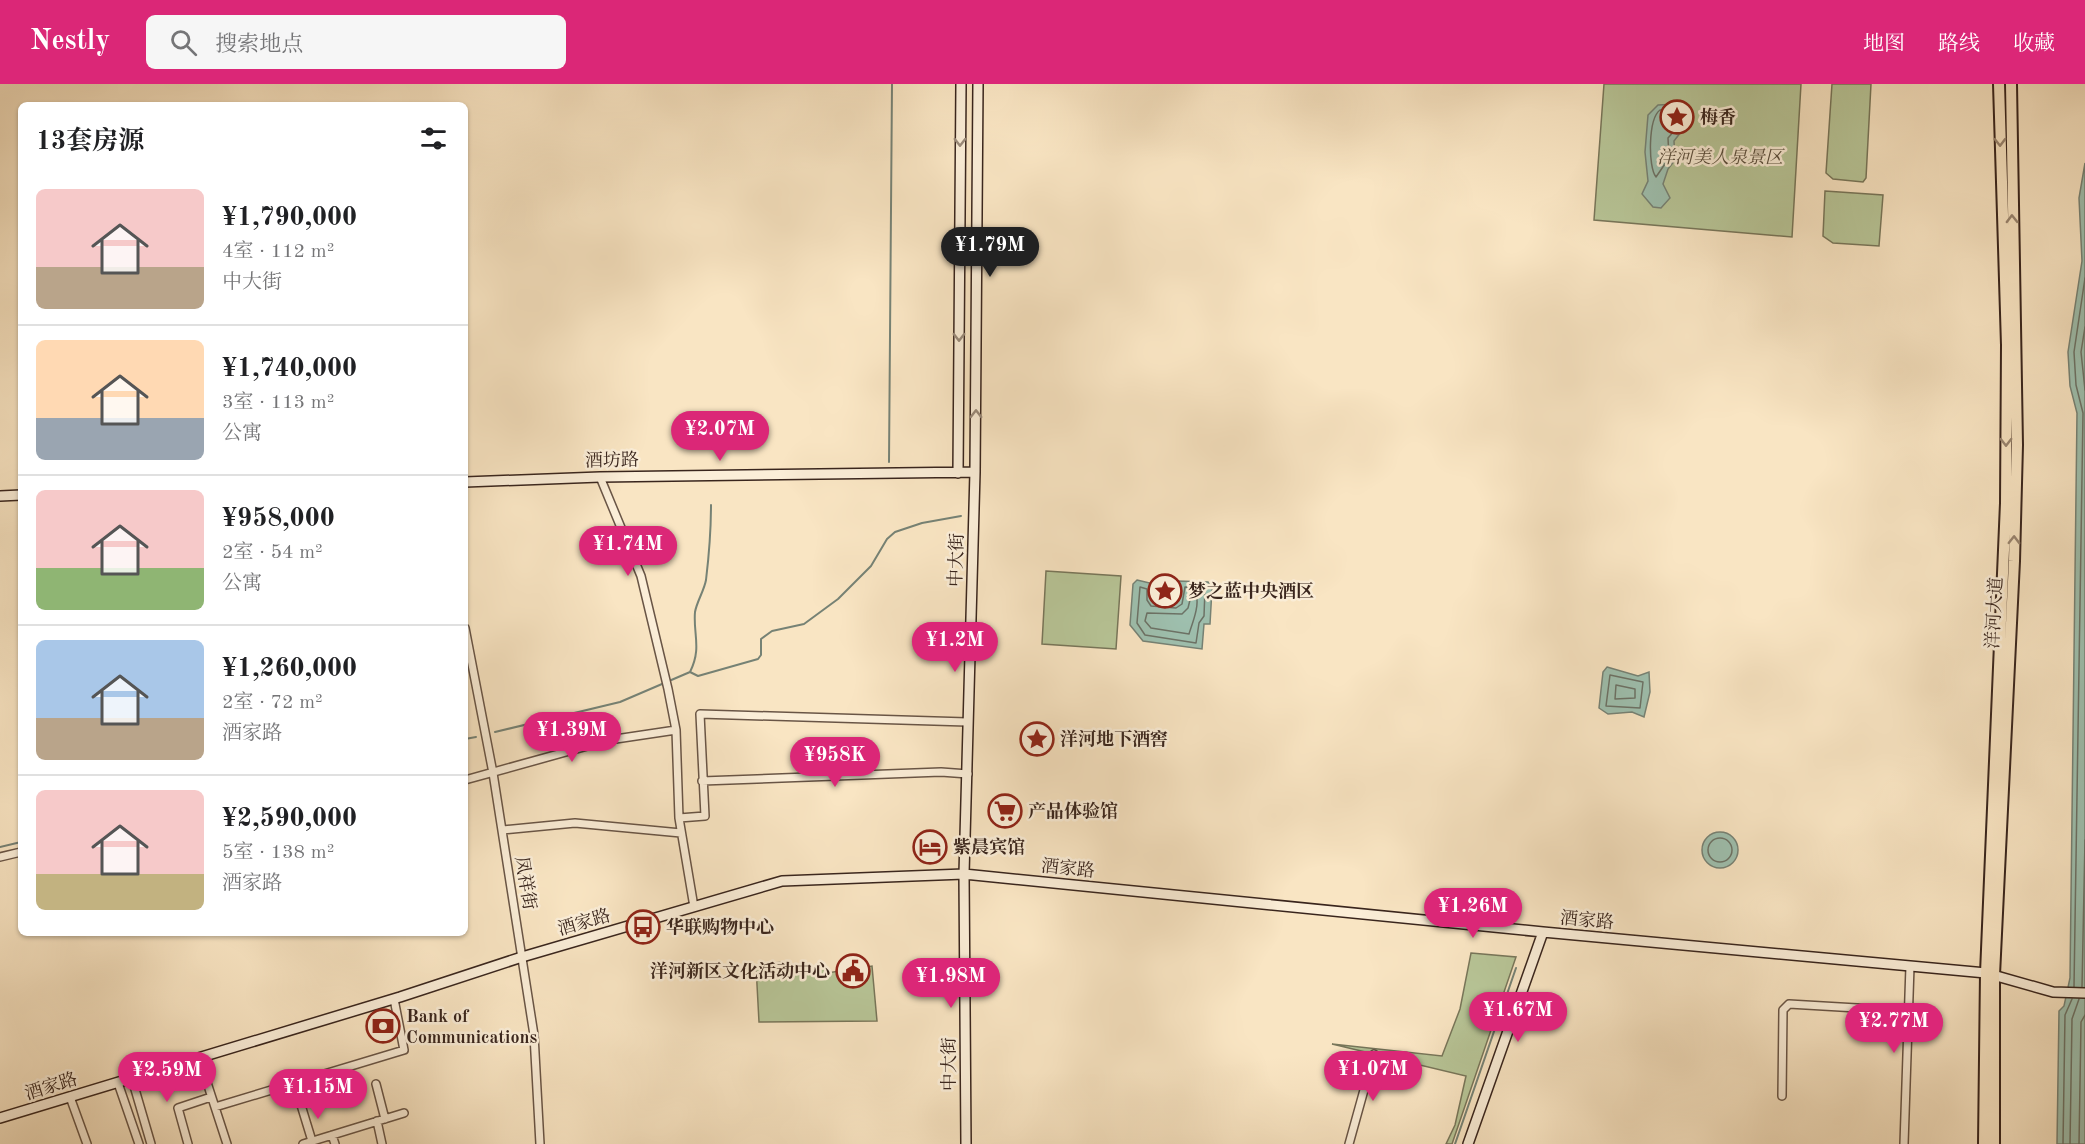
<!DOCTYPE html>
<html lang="zh">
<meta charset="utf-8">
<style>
body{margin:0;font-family:"Old Standard TT","Noto Serif SC",serif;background:#f6f6f6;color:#202124;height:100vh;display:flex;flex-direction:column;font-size:22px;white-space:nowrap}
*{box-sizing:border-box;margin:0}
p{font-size:20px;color:#757577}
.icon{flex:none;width:33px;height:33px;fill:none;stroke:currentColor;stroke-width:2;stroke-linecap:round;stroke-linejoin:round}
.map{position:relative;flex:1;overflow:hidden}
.drawer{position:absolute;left:18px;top:18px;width:450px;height:834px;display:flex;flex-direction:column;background:#fff;border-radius:9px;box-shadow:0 2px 4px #0004}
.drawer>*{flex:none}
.price{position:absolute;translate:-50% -51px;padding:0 14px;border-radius:21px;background:#db2777;color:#fff;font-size:20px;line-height:39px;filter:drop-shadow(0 2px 3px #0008)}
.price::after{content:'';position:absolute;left:50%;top:36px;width:18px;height:14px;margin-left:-9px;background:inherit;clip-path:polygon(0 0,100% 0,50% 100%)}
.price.active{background:#222;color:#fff}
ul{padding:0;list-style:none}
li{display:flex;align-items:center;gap:18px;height:150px;padding:0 18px}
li+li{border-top:2px solid #e0e0e0}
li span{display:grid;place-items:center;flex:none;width:168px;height:120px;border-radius:9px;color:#555}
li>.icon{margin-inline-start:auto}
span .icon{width:72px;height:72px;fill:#fffc;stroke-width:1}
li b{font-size:26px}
h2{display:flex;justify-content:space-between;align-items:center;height:72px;padding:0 18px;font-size:26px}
header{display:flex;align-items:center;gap:36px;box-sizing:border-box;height:84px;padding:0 30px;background:#db2777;color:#fff}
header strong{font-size:28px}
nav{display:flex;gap:33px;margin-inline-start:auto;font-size:21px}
.search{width:420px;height:54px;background:#f6f6f6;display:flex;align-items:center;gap:15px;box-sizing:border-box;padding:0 21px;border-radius:9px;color:#757577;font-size:22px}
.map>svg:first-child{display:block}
.green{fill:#b8c698;stroke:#78765a;stroke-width:1.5}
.water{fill:#9ec0af;stroke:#768275;stroke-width:1.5}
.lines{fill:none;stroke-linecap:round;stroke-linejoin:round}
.shore{stroke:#6c7266;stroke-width:1.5}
.stream{stroke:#768275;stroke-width:2}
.street-casing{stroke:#695546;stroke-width:10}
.secondary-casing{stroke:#39251d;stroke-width:12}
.primary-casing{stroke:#39251d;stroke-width:14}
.street{stroke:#fbeed8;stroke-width:7}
.secondary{stroke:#fbeed8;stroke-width:9}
.primary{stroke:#f9e5c3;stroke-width:10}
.oneway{stroke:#9a8a7a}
.oneway2{stroke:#998570}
.labels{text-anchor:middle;stroke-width:5;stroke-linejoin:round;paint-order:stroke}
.poi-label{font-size:18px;font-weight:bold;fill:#39251d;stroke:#fbeed8;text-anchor:start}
.park-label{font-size:18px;font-style:italic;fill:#594d3c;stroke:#fbeed8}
.street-label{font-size:18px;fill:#39251d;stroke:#fbeed8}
</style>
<header>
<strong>Nestly</strong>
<div class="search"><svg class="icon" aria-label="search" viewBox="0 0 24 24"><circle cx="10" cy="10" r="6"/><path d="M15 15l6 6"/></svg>搜索地点</div>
<nav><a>地图</a><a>路线</a><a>收藏</a></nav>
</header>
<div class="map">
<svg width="2085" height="1060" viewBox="0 0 2085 1060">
<rect width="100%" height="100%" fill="#f9e5c3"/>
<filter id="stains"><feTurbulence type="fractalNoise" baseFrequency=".00333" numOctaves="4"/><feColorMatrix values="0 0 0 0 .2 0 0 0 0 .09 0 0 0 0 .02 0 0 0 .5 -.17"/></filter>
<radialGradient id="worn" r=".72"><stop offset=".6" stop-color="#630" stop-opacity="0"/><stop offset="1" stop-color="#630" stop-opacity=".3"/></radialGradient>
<path class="green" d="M1604,0h197l-9,153 -198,-17z
M1832,0h39l-5,94 -3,4 -30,-3 -7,-6z
M1825,107l58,4 -4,51 -46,-3 -10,-7z
M1046,487l75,5 -5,73 -74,-5z
M1471,869l45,4 -64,187h-6l9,-19 11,-49 -134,-32 110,12 18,-47z
M780,878l2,11 43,-6 2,6 45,-7 5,55 -118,1 -3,-56z"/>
<path class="water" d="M1678,20l6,5 3,15 -13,17 1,19 -7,9 -5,15 7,14 -9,10 -8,-1 -11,-13 6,-13 -3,-29 3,-37 10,-10z
M2085,79v981h-28l2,-133 5,-5 6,-28 7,-565 -7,-27 -2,-34 14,-91 -3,-63z
M1137,496l17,4 -1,17 23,1 2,-21 30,1 4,7 -2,35h-6l-2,25 -59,-8 -13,-16 3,-41z
M1607,583l31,9 11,-4 1,20 -6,25 -12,-5 -24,2 -9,-6 4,-36z
M1702 766a18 18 0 1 1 36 0a18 18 0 1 1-36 0Z"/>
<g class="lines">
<path class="shore" d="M1660,26h16l5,13 -13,15 1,20 -13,19c-8,-10 -8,-58 4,-67z
M2085,243l-4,25 4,38
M1140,503l7,2v11l4,6 25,2 6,-4 3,-17 20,2 -1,27 -5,7 -3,20 -51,-8 -8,-12z
M1196,511c4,10 -4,29 -7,39l-38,-6 -6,-7 2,-8 35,1 6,-6 3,-12z
M1610,591l33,7 -3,26 -34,-2z
M1616,601l19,4v9l-20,1z
M1708 766a12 12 0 1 1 24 0a12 12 0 1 1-24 0Z
M2074,903l9,-574 -7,-28 -2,-33 11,-74
M2082,903l3,-147
M2063,1060l2,-129 7,-16
M2070,1060l2,-125 7,-20
M2079,1060l2,-122 4,-7"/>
<path class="stream" d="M889,378l3,-378
M690,588l8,4 60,-17 3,-4v-16l11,-8 32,-7 34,-25 33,-33 16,-27 8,-7 27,-9 39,-7
M495,648l125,-30 70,-30c12,-24 3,-38 5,-60 2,-11 9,-21 11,-32 3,-25 5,-49 5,-75
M465,655l11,-2
M0,763l21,-5
M1455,1060l61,-176"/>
<defs>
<path id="street" d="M600,393l41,99 27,113 8,41 3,88 15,89
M465,544l28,145 41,262 6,109
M465,696l144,-40 67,-10
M702,697l239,-9 27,2
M679,734l26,-2 -5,-102 267,8
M503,746l72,-7 106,10
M0,773l21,-5
M199,974l28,86
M132,995l19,65
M118,999l21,61
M376,1000l9,35
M1782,1012l1,-86 6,-6 119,7
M70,1013l17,47
M301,1021l11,36
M215,1023l189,-57 -10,-51
M377,1037l5,23
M332,1051l3,9
M188,1060l-10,-36 33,-11
M303,1060l101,-31
M1349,1060l25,-90
M1904,1060l6,-178"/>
<path id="secondary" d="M958,389l3,-389
M465,398l135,-5 375,-5
M0,412l21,-1
M0,1034l400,-121 122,-40 260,-76 182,-7 579,58 443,41 67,19 32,1
M966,1060l-2,-270 11,-402 3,-388
M1468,1060l75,-212"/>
<path id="primary" d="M1984,1060l2,-171 20,-470 1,-158 -8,-261
M1994,1060v-169l20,-414 3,-116 -6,-361"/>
</defs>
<use href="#street" class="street-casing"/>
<use href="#secondary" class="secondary-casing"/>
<use href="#primary" class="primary-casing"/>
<use href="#street" class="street"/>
<use href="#secondary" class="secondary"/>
<use href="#primary" class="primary"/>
</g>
<defs><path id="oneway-chevron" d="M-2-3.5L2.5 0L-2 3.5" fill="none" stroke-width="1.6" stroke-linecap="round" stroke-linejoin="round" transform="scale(1.5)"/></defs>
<g class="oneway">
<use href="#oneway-chevron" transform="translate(960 58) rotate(90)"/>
<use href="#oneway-chevron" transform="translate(959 253) rotate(90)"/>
<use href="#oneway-chevron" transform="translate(976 330) rotate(-90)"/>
</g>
<g class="oneway2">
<use href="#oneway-chevron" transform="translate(2000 58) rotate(89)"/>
<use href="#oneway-chevron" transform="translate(2012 135) rotate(-91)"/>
<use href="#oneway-chevron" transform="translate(2006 358) rotate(90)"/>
<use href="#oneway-chevron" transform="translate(2014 456) rotate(-89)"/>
</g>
<defs>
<symbol id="sight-ring" viewBox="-11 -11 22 22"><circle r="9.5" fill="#fbeed8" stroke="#8f2418" stroke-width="1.5"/><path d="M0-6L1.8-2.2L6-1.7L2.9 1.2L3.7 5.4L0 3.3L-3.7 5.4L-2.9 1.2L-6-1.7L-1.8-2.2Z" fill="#8f2418"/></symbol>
<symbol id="supermarket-ring" viewBox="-11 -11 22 22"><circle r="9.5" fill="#fbeed8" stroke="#8f2418" stroke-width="1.5"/><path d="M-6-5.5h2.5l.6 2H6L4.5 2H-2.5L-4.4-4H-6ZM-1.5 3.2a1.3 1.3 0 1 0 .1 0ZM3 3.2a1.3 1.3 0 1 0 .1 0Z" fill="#8f2418"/></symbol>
<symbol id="hotel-ring" viewBox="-11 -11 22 22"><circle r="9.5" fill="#fbeed8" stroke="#8f2418" stroke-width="1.5"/><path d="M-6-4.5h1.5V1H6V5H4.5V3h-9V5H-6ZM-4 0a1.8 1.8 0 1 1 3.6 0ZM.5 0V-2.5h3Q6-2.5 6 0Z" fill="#8f2418"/></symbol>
<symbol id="bus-ring" viewBox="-11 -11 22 22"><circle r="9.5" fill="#fbeed8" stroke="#8f2418" stroke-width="1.5"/><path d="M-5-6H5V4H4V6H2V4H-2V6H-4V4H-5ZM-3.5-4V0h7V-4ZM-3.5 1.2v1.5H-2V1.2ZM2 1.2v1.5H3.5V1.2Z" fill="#8f2418"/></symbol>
<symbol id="civic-ring" viewBox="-11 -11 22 22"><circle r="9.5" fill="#fbeed8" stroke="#8f2418" stroke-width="1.5"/><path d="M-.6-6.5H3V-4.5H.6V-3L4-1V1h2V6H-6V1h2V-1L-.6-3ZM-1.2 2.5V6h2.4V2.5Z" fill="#8f2418"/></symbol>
<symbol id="bank-ring" viewBox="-11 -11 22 22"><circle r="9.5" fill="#fbeed8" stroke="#8f2418" stroke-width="1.5"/><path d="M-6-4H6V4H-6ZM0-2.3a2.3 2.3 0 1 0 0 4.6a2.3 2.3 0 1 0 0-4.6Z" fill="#8f2418"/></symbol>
</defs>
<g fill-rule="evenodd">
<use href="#sight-ring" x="1658" y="14" width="38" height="38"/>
<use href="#sight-ring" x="1146" y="488" width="38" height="38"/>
<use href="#sight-ring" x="1018" y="636" width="38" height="38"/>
<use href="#supermarket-ring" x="986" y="708" width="38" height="38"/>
<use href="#hotel-ring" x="911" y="744" width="38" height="38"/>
<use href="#bus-ring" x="624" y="824" width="38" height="38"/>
<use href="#civic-ring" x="834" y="868" width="38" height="38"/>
<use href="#bank-ring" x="364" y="923" width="38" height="38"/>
</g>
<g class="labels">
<g class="poi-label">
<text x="1700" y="39">梅香</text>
<text x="1188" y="513">梦之蓝中央酒区</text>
<text x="1060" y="661">洋河地下酒窖</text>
<text x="1028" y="733">产品体验馆</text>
<text x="953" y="769">紫晨宾馆</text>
<text x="666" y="849">华联购物中心</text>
<text x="830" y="893" text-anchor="end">洋河新区文化活动中心</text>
<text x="406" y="938">Bank of<tspan x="406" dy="21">Communications</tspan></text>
</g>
<g class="park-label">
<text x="1720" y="79">洋河美人泉景区</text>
</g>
<g class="street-label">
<text transform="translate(612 376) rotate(-1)" y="6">酒坊路</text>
<text transform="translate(956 476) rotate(-88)" y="6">中大街</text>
<text transform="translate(1994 529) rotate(-87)" y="6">洋河大道</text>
<text transform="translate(1068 784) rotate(6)" y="6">酒家路</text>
<text transform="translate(526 799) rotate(81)" y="6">凤祥街</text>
<text transform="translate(1587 836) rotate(5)" y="6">酒家路</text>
<text transform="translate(584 838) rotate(-16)" y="6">酒家路</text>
<text transform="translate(949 980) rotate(-90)" y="6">中大街</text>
<text transform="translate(51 1002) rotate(-17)" y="6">酒家路</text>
</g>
</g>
<rect width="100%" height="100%" filter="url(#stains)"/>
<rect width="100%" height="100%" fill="url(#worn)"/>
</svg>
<b class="price active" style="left:990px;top:194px">¥1.79M</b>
<b class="price" style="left:720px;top:378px">¥2.07M</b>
<b class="price" style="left:628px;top:493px">¥1.74M</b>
<b class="price" style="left:955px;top:589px">¥1.2M</b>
<b class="price" style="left:572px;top:679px">¥1.39M</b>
<b class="price" style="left:835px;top:704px">¥958K</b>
<b class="price" style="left:1473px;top:855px">¥1.26M</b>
<b class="price" style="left:951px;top:925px">¥1.98M</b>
<b class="price" style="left:1518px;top:959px">¥1.67M</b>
<b class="price" style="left:1894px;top:970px">¥2.77M</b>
<b class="price" style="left:1373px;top:1018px">¥1.07M</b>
<b class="price" style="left:167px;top:1019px">¥2.59M</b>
<b class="price" style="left:318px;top:1036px">¥1.15M</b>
<section class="drawer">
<h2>13套房源<svg class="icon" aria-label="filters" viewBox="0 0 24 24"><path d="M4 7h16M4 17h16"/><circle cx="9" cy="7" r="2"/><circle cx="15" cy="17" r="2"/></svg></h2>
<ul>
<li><span style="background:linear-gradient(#f6c9c9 65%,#b9a48a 0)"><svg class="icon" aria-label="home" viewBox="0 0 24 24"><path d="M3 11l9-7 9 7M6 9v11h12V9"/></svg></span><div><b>¥1,790,000</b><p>4室 · 112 m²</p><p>中大街</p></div></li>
<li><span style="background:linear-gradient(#ffd9b3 65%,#9aa5b1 0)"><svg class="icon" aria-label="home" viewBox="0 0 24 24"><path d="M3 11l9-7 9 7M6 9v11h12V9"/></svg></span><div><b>¥1,740,000</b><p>3室 · 113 m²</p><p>公寓</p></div></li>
<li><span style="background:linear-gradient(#f6c9c9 65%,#8fb573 0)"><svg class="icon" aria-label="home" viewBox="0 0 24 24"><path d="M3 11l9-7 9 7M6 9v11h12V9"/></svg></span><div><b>¥958,000</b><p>2室 · 54 m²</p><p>公寓</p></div></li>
<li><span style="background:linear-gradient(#a9c7e8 65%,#b9a48a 0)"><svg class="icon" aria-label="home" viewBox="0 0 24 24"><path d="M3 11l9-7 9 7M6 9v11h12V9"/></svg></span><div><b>¥1,260,000</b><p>2室 · 72 m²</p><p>酒家路</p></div></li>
<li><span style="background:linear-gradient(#f6c9c9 70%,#c2b280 0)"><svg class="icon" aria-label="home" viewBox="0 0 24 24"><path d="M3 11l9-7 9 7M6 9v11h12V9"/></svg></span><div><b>¥2,590,000</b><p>5室 · 138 m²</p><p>酒家路</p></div></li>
</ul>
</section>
</div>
